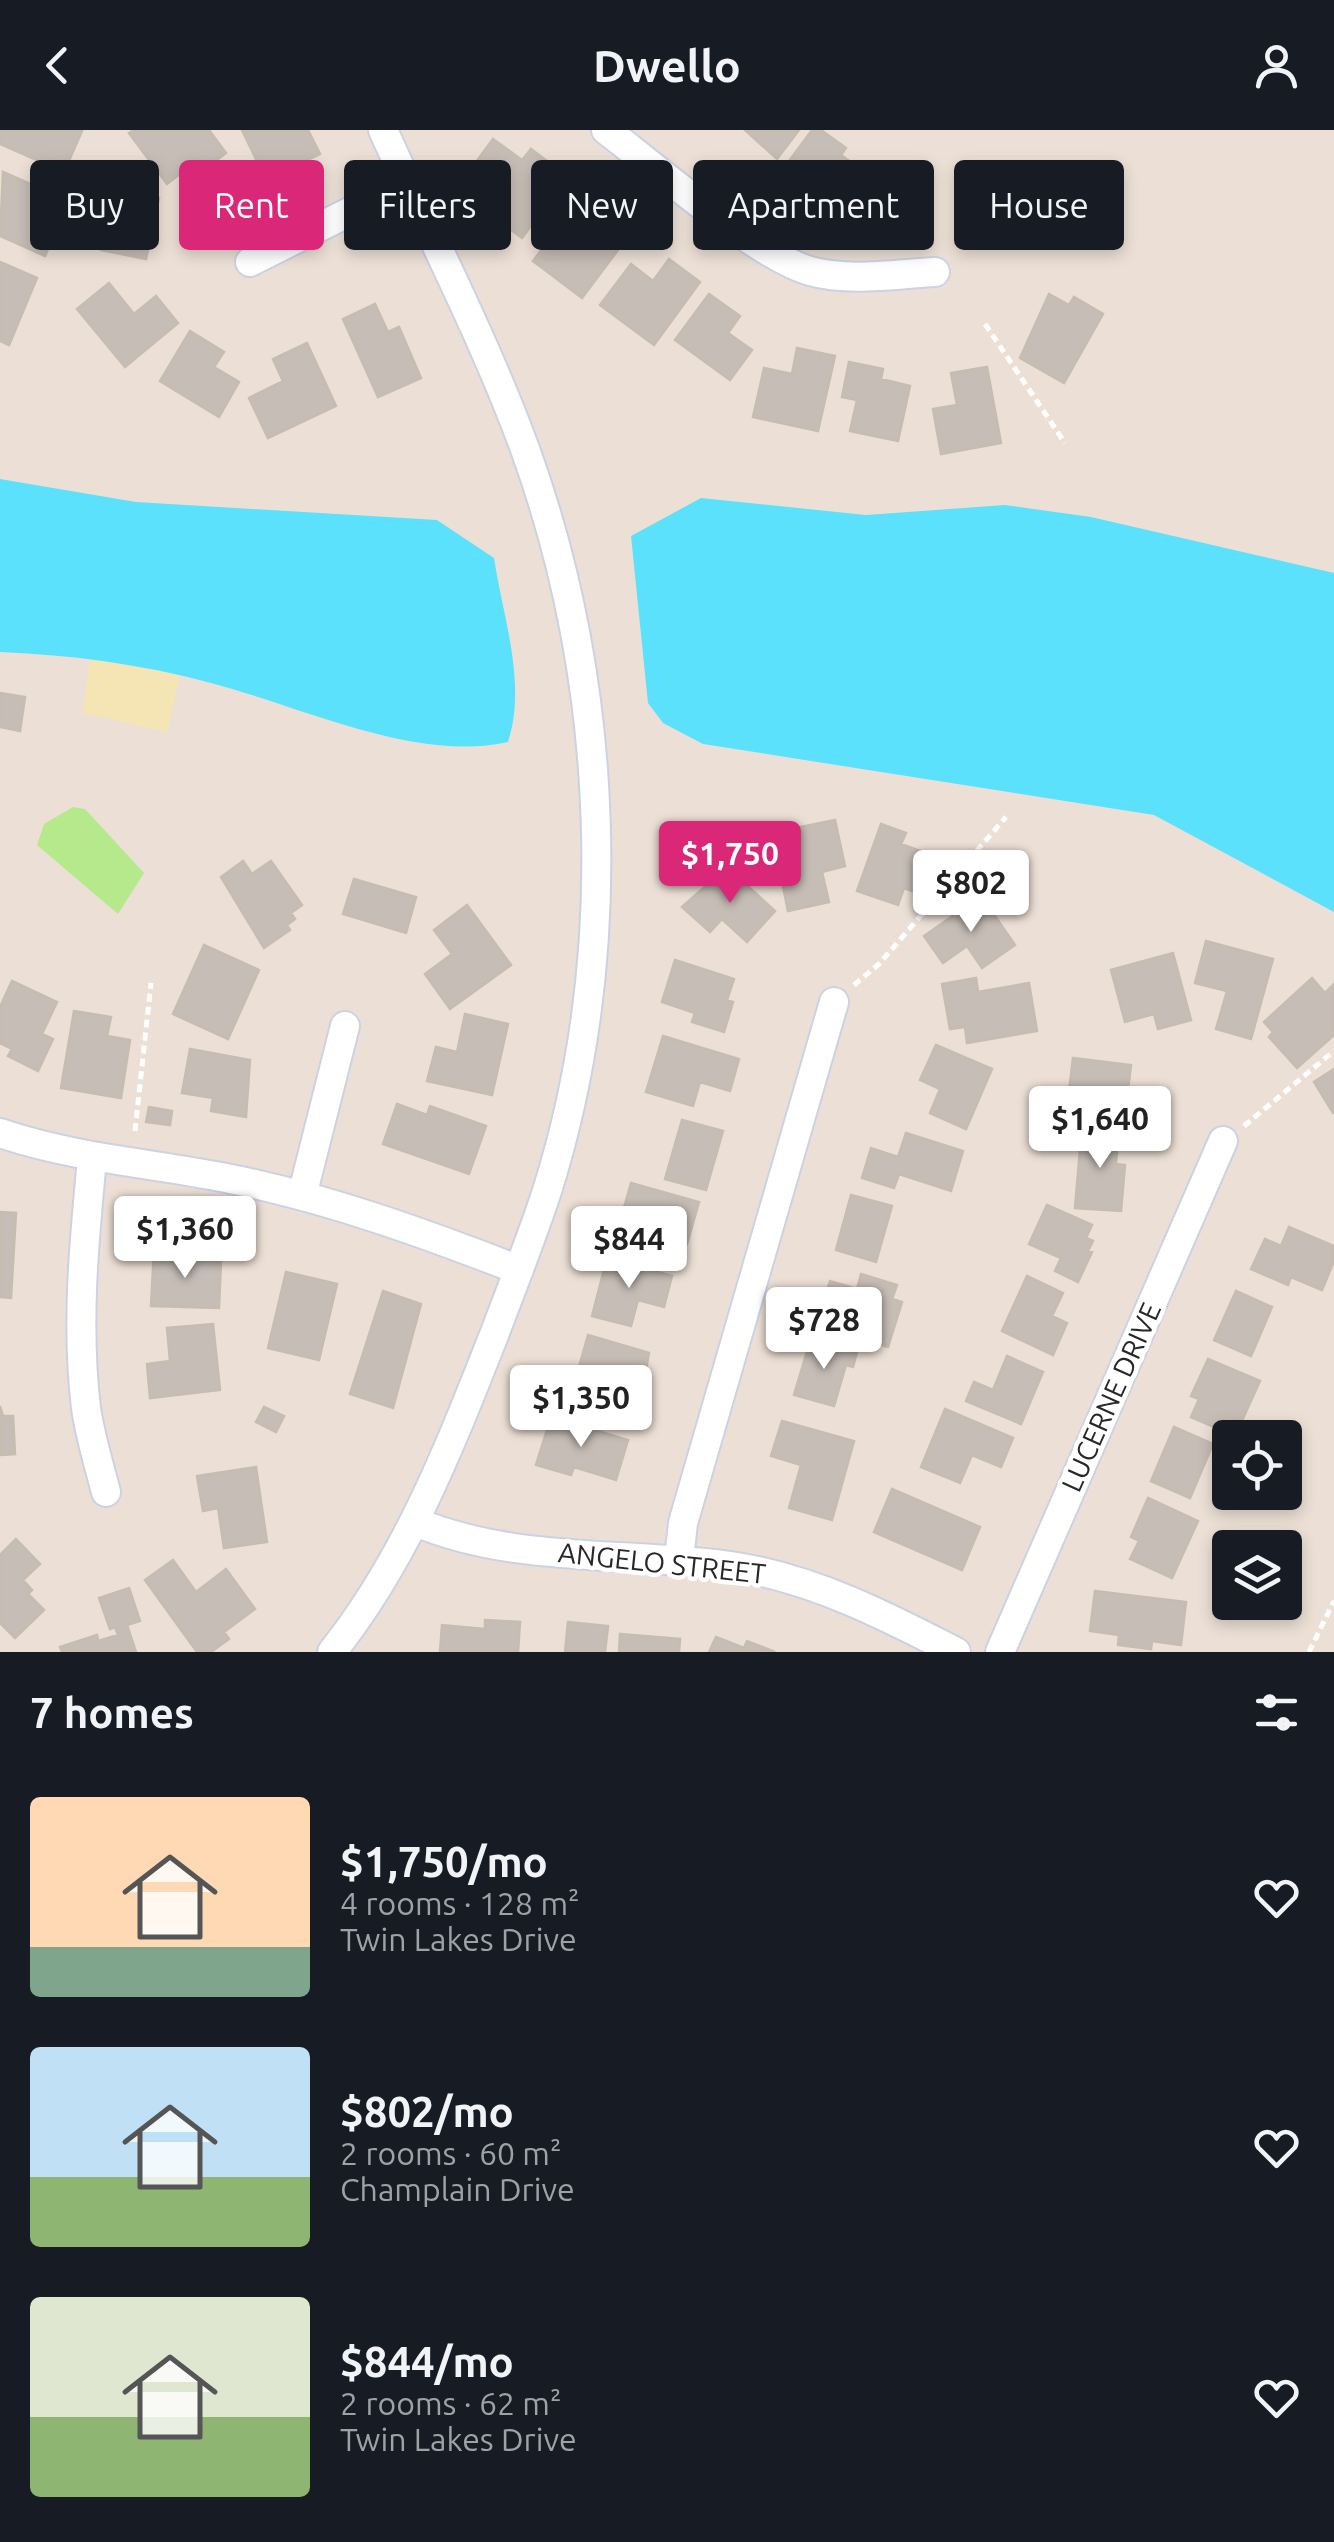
<!DOCTYPE html>
<meta charset="utf-8">
<style>
body{margin:0;font-family:Ubuntu,sans-serif;background:#20242c;color:#f1f3f6;height:100vh;display:flex;flex-direction:column;font-size:38px;white-space:nowrap}
*{box-sizing:border-box;margin:0}
p{font-size:32px;color:#9ea1a6}
.icon{flex:none;width:55px;height:55px;fill:none;stroke:currentColor;stroke-width:2;stroke-linecap:round;stroke-linejoin:round}
.map{position:relative;height:1522px;overflow:hidden}
.side{display:flex;flex-direction:column;background:#171b24;flex:1}
.side>*{flex:none}
.top-card{position:absolute;left:30px;top:30px;width:1275px;height:90px;display:flex;gap:20px}
.controls{position:absolute;left:1212px;top:1290px;display:grid;gap:20px}
.controls a{display:grid;place-items:center;width:90px;height:90px;border-radius:10px;background:#171b24;box-shadow:0 5px 15px #0003;font-size:50px}
.price{position:absolute;translate:-50% -85px;padding:0 22px;border-radius:10px;background:#fff;color:#222;font-size:32px;line-height:65px;filter:drop-shadow(0 2px 5px #0008)}
.price::after{content:'';position:absolute;left:50%;top:60px;width:30px;height:22px;margin-left:-15px;background:inherit;clip-path:polygon(0 0,100% 0,50% 100%)}
.price.active{background:#db2777;color:#fff}
ul{padding:0;list-style:none}
li{display:flex;align-items:center;gap:30px;height:250px;padding:0 30px}
li span{display:grid;place-items:center;flex:none;width:280px;height:200px;border-radius:10px;color:#555}
li>.icon{margin-inline-start:auto}
span .icon{width:120px;height:120px;fill:#fffc;stroke-width:1}
li b{font-size:42px}
h2{display:flex;justify-content:space-between;align-items:center;height:120px;padding:0 30px;font-size:42px}
.chip{padding:0 35px;border-radius:10px;background:#171b24;box-shadow:0 5px 15px #0003;font-size:35px;line-height:90px}
.chip.active{background:#db2777;color:#fff}
header{display:flex;justify-content:space-between;align-items:center;height:130px;padding:0 30px;background:#171b24;font-size:45px;font-weight:600}
.map>svg:first-child{display:block}
.green{fill:#b5e98b}
.sand{fill:#f6e5b4}
.water{fill:#5be1fb}
.building{fill:#c6bdb6;stroke:#c6bcb0;stroke-width:2.5}
.lines{fill:none;stroke-linecap:round;stroke-linejoin:round}
.street-casing{stroke:#cbd2e2;stroke-width:32}
.path{stroke:#fff;stroke-width:5;stroke-dasharray:8 5;stroke-linecap:butt}
.street{stroke:#fff;stroke-width:28}
.labels{text-anchor:middle;stroke-width:9;stroke-linejoin:round;paint-order:stroke}
.street-label{font-size:28px;fill:#272727;stroke:#fff}
</style>
<header><svg class="icon" aria-label="back" viewBox="0 0 24 24"><path d="M15 5l-7 7 7 7"/></svg>Dwello<svg class="icon" aria-label="person" viewBox="0 0 24 24"><circle cx="12" cy="8" r="4"/><path d="M4 21q1-7 8-7t8 7"/></svg></header>
<div class="map">
<svg width="1334" height="1522" viewBox="0 0 1334 1522">
<rect width="100%" height="100%" fill="#ece0d6"/>
<path class="green" d="M73,677l12,2 59,64 -26,41 -81,-69 7,-21z"/>
<path class="sand" d="M90,528l90,17 -13,57 -84,-19z"/>
<path class="water" d="M0,349l136,23 301,18 57,38c9,59 33,126 14,184 -91,21 -208,-36 -297,-59 -70,-19 -139,-28 -211,-31z
M701,368l165,17 139,-10 86,12 243,56v339l-180,-97 -451,-71 -40,-21 -15,-20 -17,-167z"/>
<path class="building" d="M0,0h79l3,1 -18,41 -64,-28z
M134,0h75l17,23 -29,22 -7,-9 -23,18 -38,-51z
M242,0h66l12,24 -54,26z
M745,0h54l-22,29z
M812,0h9l25,18 -5,7 34,25 -18,24 -36,-26 -14,20 -29,-22z
M493,9l29,21 9,-11 36,27 -45,62 -28,-21 12,-16 -38,-28z
M3,42l66,29 -24,55 -45,-20z
M114,58l45,10 -13,61 -45,-9z
M601,76l32,24 -51,68 -49,-37 34,-45 13,10 5,-7 5,3z
M669,129l31,23 -46,63 -54,-40 31,-41 22,17z
M0,132l37,16 -28,67 -9,-4z
M109,153l25,31 22,-18 22,27 -53,44 -48,-58z
M709,164l31,22 -12,17 24,17 -22,30 -55,-40z
M1049,164l20,11 5,-8 29,17 -39,69 -44,-25z
M375,174l13,28 11,-5 22,51 -43,19 -35,-78z
M190,201l34,21 -10,15 25,15 -20,35 -59,-36z
M307,213l29,63 -68,32 -19,-40 34,-17 -10,-22z
M797,218l38,8 -17,75 -65,-14 11,-49 28,6z
M849,232l34,7 -2,10 29,7 -12,55 -48,-10 7,-31 -15,-3z
M987,237l14,76 -60,11 -8,-45 24,-4 -6,-32z
M0,563l25,4 -5,34 -20,-4z
M835,690l10,46 -23,6 7,30 -41,9 -7,-34 14,-3 -9,-44z
M881,694l25,9 -5,11 36,13 -14,38 -19,-7 -6,17 -41,-14z
M243,731l9,13 19,-13 31,44 -11,8 4,6 -8,6 3,5 -26,18 -43,-71z
M727,737l48,44 -28,31 -25,-23 -12,13 -28,-25z
M354,749l62,18 -10,36 -63,-19z
M981,766l34,49 -33,23 -15,-22 -24,17 -19,-27z
M467,775l44,60 -61,44 -25,-35 27,-20 -18,-24z
M1206,811l67,18 -22,80 -35,-10 11,-38 -32,-8z
M204,815l55,25 -31,69 -55,-25z
M1173,823l18,67 -33,9 -4,-15 -29,8 -14,-52z
M675,830l59,19 -7,21 6,2 -9,30 -32,-10 3,-9 -33,-11z
M976,848l2,14 51,-9 8,48 -70,12 -2,-16 -15,2 -8,-45z
M1312,848l13,15 9,-9v51l-37,33 -28,-31 4,-5 -9,-10z
M12,851l45,21 -15,32 11,5 -15,32 -30,-15 4,-7 -12,-6v-36z
M74,881l37,6 -4,19 23,4 -9,58 -60,-10z
M465,884l43,10 -16,71 -65,-14 9,-34 21,5z
M663,906l76,23 -9,32 -30,-9 -7,24 -47,-14z
M936,915l56,24 -26,60 -36,-16 10,-24 -20,-9z
M190,919l60,11 -4,57 -35,-6 2,-13 -31,-5z
M1073,928l58,7 -6,50 -58,-7z
M1334,939v44h-1l-19,-31z
M397,974l30,11 3,-9 56,20 -17,48 -86,-30z
M149,977l23,4 -2,14 -24,-3z
M682,990l41,11 -17,59 -41,-11z
M1082,996l37,3 -3,35 9,1 -4,46 -46,-3z
M906,1003l57,18 -12,40 -52,-17 -5,14 -32,-10 9,-30 27,9z
M631,1053l68,19 -12,42 -35,-10 -5,19 -33,-10z
M851,1065l41,11 -16,56 -40,-12z
M1047,1075l45,20 -6,13 7,3 -5,10 4,1 -14,30 -23,-11 6,-13 -32,-14z
M0,1082l16,1 -5,85 -11,-1z
M1289,1097l45,19v15l-12,29 -31,-13 -3,8 -37,-16 14,-30 16,7z
M154,1119l34,1v10l33,1 -2,47 -68,-2z
M607,1128l65,18 -8,31 -26,-7 -7,26 -39,-10z
M286,1142l51,12 -18,76 -51,-12z
M861,1144l36,11 -5,14 10,3 -14,45 -72,-21 14,-45 27,8z
M1027,1146l36,17 -11,23 15,7 -14,32 -51,-24z
M383,1161l38,13 -28,104 -43,-14z
M1236,1161l36,16 -21,49 -37,-16z
M213,1194l7,66 -70,8 -3,-34 23,-3 -3,-33z
M588,1205l61,18 -10,59 -67,-20z
M811,1208l46,14 -4,15 -7,-2 -12,41 -40,-11z
M1007,1226l36,16 -22,52 -55,-23 8,-19 19,8z
M1208,1229l52,22 -25,55 -44,-19 8,-18 -8,-3z
M0,1276l3,10h10l2,38 -15,1z
M264,1277l20,9 -8,16 -20,-10z
M945,1279l68,29 -12,29 -29,-12 -12,28 -39,-16z
M551,1287l77,23 -12,40 -42,-13 -3,8 -35,-10z
M782,1291l72,20 -22,79 -43,-12 12,-43 -30,-9z
M1174,1297l39,17 -23,54 -39,-17z
M256,1337l11,75 -43,6 -6,-40 -15,3 -6,-35z
M892,1359l88,38 -18,43 -88,-38z
M1148,1368l50,23 -26,57 -42,-19 9,-18 -8,-4z
M16,1409l24,25 -17,16 9,10 -4,4 16,16 -29,28 -15,-15v-68z
M173,1430l23,32 30,-23 29,40 -31,23 5,7 -18,13h-14l-52,-72z
M129,1458l11,33 -13,4 9,27h-74l-2,-5 37,-12 1,6 20,-6 -3,-8 -5,2 -11,-31z
M1095,1461l91,11 -5,43 -29,-4 -1,8 -33,-4 1,-10 -29,-4z
M485,1490l35,2 -2,30h-78l2,-27 43,4z
M568,1492l40,4 -3,26h-40z
M620,1504l60,5 -1,13h-60z
M716,1507l28,11 3,-7 28,11h-66z"/>
<g class="lines">
<defs>
<path id="street" d="M606,0c48,36 151,126 204,141 39,11 86,3 125,1
M250,132l157,-79
M0,1003c74,25 149,30 226,45 101,20 198,55 293,92
M92,1029c-8,83 -16,166 -6,249 4,28 13,57 20,84
M302,1066l43,-170
M416,1392c100,42 215,29 321,45 79,13 149,49 219,85
M679,1429l4,-36 151,-521
M332,1522c75,-94 118,-206 162,-317 18,-48 37,-95 53,-144 75,-238 62,-509 -22,-742 -40,-109 -95,-214 -142,-319
M1000,1522l223,-511"/>
</defs>
<use href="#street" class="street-casing"/>
<path class="path" d="M985,194l80,119
M854,855l25,-21 127,-147
M1244,996l90,-75
M135,1001l16,-148
M1309,1522l25,-51"/>
<use href="#street" class="street"/>
</g>
<g class="labels">
<g class="street-label">
<text transform="translate(1111 1267) rotate(-66)" y="10">LUCERNE DRIVE</text>
<text transform="translate(662 1433) rotate(6)" y="10">ANGELO STREET</text>
</g>
</g>
</svg>
<div class="controls">
<a><svg class="icon" aria-label="locate" viewBox="0 0 24 24"><circle cx="12" cy="12" r="6"/><path d="M12 2v4M12 18v4M2 12h4M18 12h4"/></svg></a>
<a><svg class="icon" aria-label="layers" viewBox="0 0 24 24"><path d="M12 4l9 5-9 5-9-5zM3 14l9 5 9-5"/></svg></a>
</div>
<b class="price active" style="left:730px;top:776px">$1,750</b>
<b class="price" style="left:971px;top:805px">$802</b>
<b class="price" style="left:1100px;top:1041px">$1,640</b>
<b class="price" style="left:185px;top:1151px">$1,360</b>
<b class="price" style="left:629px;top:1161px">$844</b>
<b class="price" style="left:824px;top:1242px">$728</b>
<b class="price" style="left:581px;top:1320px">$1,350</b>
<div class="top-card">
<a class="chip">Buy</a>
<a class="chip active">Rent</a>
<a class="chip">Filters</a>
<a class="chip">New</a>
<a class="chip">Apartment</a>
<a class="chip">House</a>
</div>
</div>
<section class="side">
<h2>7 homes<svg class="icon" aria-label="filters" viewBox="0 0 24 24"><path d="M4 7h16M4 17h16"/><circle cx="9" cy="7" r="2"/><circle cx="15" cy="17" r="2"/></svg></h2>
<ul>
<li><span style="background:linear-gradient(#ffd9b3 75%,#7fa58c 0)"><svg class="icon" aria-label="home" viewBox="0 0 24 24"><path d="M3 11l9-7 9 7M6 9v11h12V9"/></svg></span><div><b>$1,750/mo</b><p>4 rooms · 128 m²</p><p>Twin Lakes Drive</p></div><svg class="icon" aria-label="heart" viewBox="0 0 24 24"><path d="M12 20l-8-8c-3-5 5-10 8-4 3-6 11-1 8 4z"/></svg></li>
<li><span style="background:linear-gradient(#bfe0f5 65%,#8fb573 0)"><svg class="icon" aria-label="home" viewBox="0 0 24 24"><path d="M3 11l9-7 9 7M6 9v11h12V9"/></svg></span><div><b>$802/mo</b><p>2 rooms · 60 m²</p><p>Champlain Drive</p></div><svg class="icon" aria-label="heart" viewBox="0 0 24 24"><path d="M12 20l-8-8c-3-5 5-10 8-4 3-6 11-1 8 4z"/></svg></li>
<li><span style="background:linear-gradient(#dfe7d0 60%,#8fb573 0)"><svg class="icon" aria-label="home" viewBox="0 0 24 24"><path d="M3 11l9-7 9 7M6 9v11h12V9"/></svg></span><div><b>$844/mo</b><p>2 rooms · 62 m²</p><p>Twin Lakes Drive</p></div><svg class="icon" aria-label="heart" viewBox="0 0 24 24"><path d="M12 20l-8-8c-3-5 5-10 8-4 3-6 11-1 8 4z"/></svg></li>
</ul>
</section>
